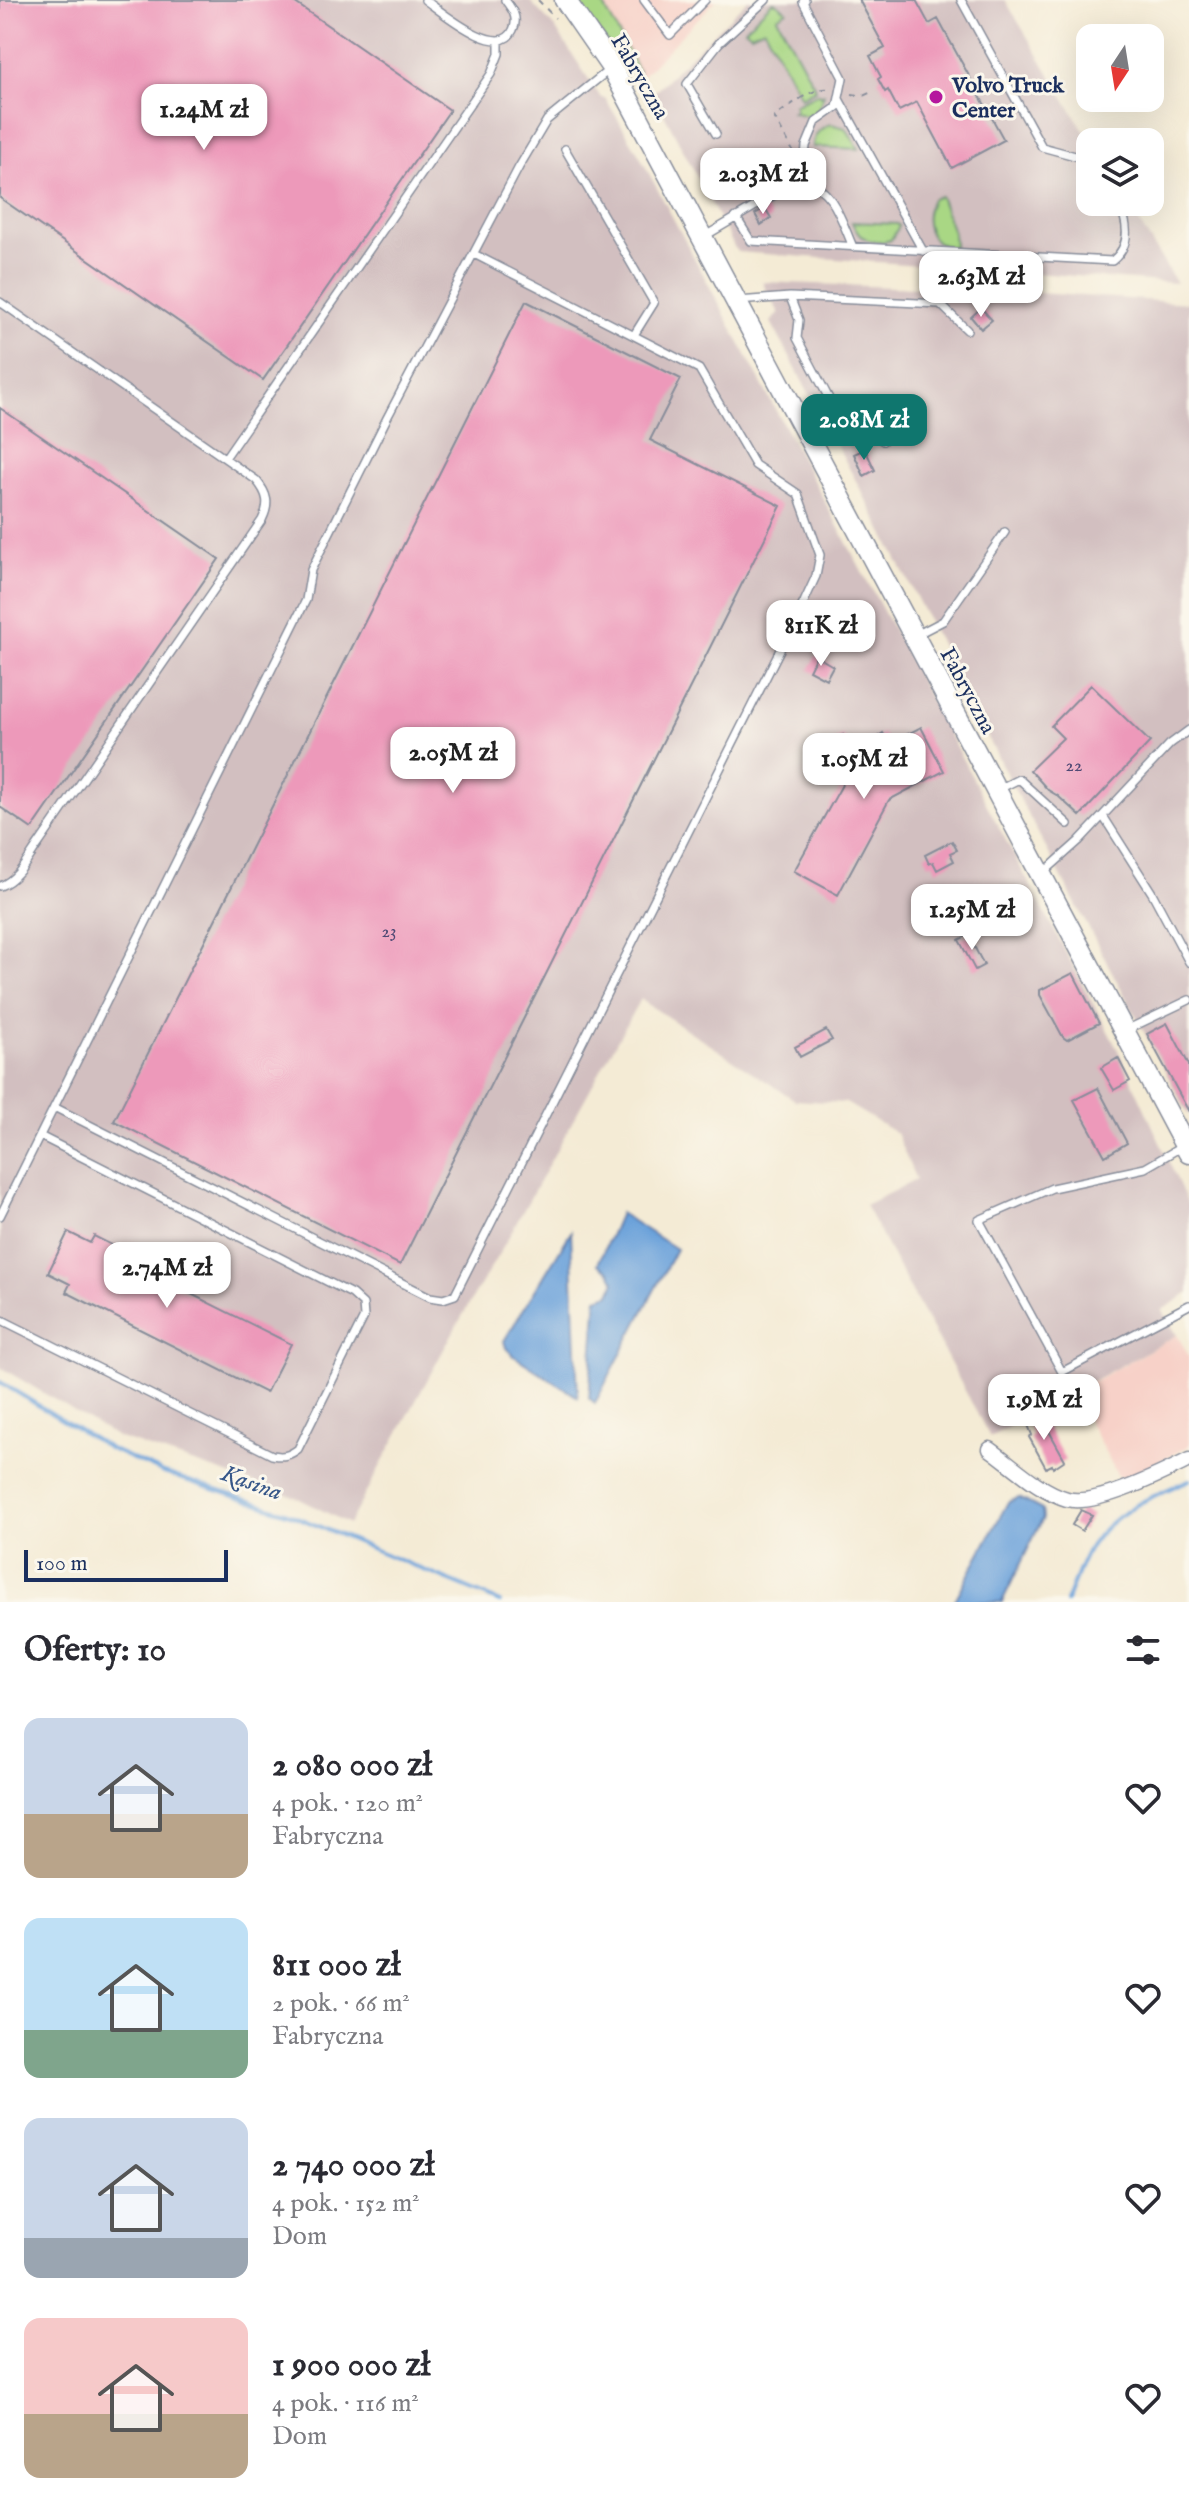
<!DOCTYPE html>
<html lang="pl">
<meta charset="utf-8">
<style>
body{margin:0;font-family:"IM FELL English",serif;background:#f7f7f7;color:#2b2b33;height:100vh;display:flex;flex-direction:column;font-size:30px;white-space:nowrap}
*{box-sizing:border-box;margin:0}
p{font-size:26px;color:#7c7c81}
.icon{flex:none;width:44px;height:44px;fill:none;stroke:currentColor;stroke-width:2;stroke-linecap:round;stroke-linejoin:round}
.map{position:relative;height:1602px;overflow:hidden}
.sheet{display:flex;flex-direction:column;background:#fff;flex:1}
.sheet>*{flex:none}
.needle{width:52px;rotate:192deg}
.buttons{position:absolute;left:1076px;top:24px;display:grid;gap:16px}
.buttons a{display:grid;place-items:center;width:88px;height:88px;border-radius:16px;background:#fff;box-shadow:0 8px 32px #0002;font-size:40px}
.scale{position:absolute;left:24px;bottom:20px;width:204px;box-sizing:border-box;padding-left:8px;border:4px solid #1b2f5e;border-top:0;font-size:22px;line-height:28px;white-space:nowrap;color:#1b2f5e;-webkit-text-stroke:6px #fbf7ec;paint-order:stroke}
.price{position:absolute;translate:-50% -68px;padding:0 18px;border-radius:16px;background:#fff;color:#222;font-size:26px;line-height:52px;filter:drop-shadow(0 2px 4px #0008)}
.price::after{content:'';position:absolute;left:50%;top:48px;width:24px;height:18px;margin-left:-12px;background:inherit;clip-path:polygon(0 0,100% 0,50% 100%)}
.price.selected{background:#0f766e;color:#fff}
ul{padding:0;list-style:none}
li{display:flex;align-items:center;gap:24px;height:200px;padding:0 24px}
li span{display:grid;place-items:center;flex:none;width:224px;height:160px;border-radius:16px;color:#555}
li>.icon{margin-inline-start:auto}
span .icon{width:96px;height:96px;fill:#fffc;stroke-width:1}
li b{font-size:34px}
h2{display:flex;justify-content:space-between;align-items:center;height:96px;padding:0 24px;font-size:34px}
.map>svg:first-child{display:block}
.built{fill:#f7d1c8}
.industrial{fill:#d2bfc0}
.green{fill:#a9d784;stroke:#628371;stroke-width:2}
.water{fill:#6ca2da;stroke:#44689c;stroke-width:2}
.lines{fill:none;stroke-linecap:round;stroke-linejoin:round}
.stream{stroke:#6ca2da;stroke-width:4}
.building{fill:#ed99ba}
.service-casing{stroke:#888d9a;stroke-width:10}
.minor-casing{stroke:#888d9a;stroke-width:17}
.secondary-casing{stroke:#888d9a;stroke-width:23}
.path{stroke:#888d9a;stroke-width:2;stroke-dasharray:6 6;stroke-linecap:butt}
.service{stroke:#fff;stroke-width:7}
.minor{stroke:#fff;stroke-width:14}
.secondary{stroke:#fff;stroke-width:20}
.poi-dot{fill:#b5179e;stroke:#fbf7ec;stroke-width:3}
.labels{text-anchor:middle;stroke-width:6;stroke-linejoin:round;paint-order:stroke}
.number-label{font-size:18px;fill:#504a75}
.street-label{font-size:22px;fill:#1b2f5e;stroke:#fbf7ec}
.poi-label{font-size:22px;font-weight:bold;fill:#1b2f5e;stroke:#fbf7ec;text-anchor:start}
.water-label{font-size:24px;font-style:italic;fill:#375789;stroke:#fbf7ec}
</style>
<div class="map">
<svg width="1189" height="1602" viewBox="0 0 1189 1602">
<rect width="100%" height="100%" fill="#fbf7ec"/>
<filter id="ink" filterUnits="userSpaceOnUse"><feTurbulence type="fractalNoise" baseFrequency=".0125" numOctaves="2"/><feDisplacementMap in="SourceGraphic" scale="16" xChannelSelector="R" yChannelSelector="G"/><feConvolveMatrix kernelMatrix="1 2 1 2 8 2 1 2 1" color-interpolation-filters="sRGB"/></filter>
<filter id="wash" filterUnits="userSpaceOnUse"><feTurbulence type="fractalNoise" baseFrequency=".006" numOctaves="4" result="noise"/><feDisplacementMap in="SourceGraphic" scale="32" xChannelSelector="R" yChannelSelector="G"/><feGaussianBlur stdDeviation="1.8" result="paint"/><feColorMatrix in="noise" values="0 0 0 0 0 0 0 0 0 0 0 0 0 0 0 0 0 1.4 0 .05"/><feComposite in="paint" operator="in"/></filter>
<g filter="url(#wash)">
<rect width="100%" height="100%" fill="#f4ebd5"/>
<path class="built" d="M601,0h115l-75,77z
M1177,1335l12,21v90l-68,35 -48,-88z"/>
<path class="industrial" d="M0,0h529l26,28 46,70h4l31,51 481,899 72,158v87l-27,17 15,25 -187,102 -125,-232 51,-25 -20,-47 -50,-30 -51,-3 -155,-101 -132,239 -51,87 -108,199 -53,-27 -179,-60 -117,-70z
M748,0h257l86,142 -1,60h37l49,81 -439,-31 -84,-159z
M762,282l261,10 166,11v813l-182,-341 -129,-253 -107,-200 8,-9z"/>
<path class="green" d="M574,0h27l38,72 -10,-1z
M772,2l5,1 10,8 -10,6 39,72 -15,8 -37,-69 -13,6 -6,-5z
M818,93l2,3 4,-2 -6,16 -11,6 -15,-4 4,-2 -2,-5z
M831,124l15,4 13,21 -46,-2c0,-11 6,-19 18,-23z
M940,196l13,36 1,15c-27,-1 -33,-27 -22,-48z
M852,222l45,2 2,2 -8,14c-18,6 -32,-1 -39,-18z"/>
<path class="water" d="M620,1213l56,36 -81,154 -6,-5 8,-100 13,-4 5,-12 -5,-10 -12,-8z
M571,1232l7,165 -64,-41 -8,-8 -2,-7z
M1019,1498l23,12 1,8 -41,84h-48l54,-100z"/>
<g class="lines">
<path class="stream" d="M0,1382l110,67 54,24 123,40 213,89
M1066,1602c8,-19 14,-40 25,-57 23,-34 62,-49 98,-65"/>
</g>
<g id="blocks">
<path class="building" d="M0,0h291l159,110 -187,270 -263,-182z
M859,0h57l13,24 9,-5 66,121 -52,28 -35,-66 -18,9 -11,-21 -3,2 -7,-13 3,-2 -11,-21 15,-8z
M765,208l6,10 -10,7 -6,-11z
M526,301l155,78 -31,61 131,66 -381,759 -286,-144z
M981,308l11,12 -11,9 -10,-12z
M0,408l219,151 -187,270 -32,-22z
M865,449l10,21 -11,6 -10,-22z
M816,656l17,10 -7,13 -17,-9z
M1091,685l59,57 -70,74 -22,-20 -10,-6 -18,-20 33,-32 -12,-12z
M921,727l23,44 -55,29 -51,95 -44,-24 54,-97 -9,-17 -8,4 -6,-11 7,-8 11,-7 8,15 16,-8 1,1 15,-10 6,11z
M952,841l5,9 -7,3 4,8 -17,9 -4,-8 -4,2 -4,-9z
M932,890l14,27 -12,6 -8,-14 -5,3 -6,-12z
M968,935l16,30 -9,5 -16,-30z
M1073,973l26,50 -32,17 -4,-3 -23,-42v-5z
M1167,1023l22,42v47l-42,-78z
M826,1030l6,10 -32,17 -5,-10z
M1118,1058l12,23 -16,9 -13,-22z
M1098,1088l29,55 -22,13 -31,-56z
M68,1232l22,11 4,-7 83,42 -4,7 118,59 -25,49 -200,-101 4,-8 -22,-11z
M1039,1413l26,47 -12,8 -1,-3 -6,3 -17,-31 3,-2 -6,-15z
M1081,1510l11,5 -10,16 -10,-6z"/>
</g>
</g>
<g filter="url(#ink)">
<use href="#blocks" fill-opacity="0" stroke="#888d9a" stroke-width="2"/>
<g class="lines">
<defs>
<path id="service" d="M425,0c16,11 74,61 88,30 6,-12 -1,-21 -8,-30
M644,0l26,35 35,-35
M961,0l81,147 48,13
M839,99l84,152
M716,134l-29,-50 32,-41 47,-43
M565,149l89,154 -20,32
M803,178l3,-32 10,-24 21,-15 6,-29 -40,-76 2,-2
M803,178c32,14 37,39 50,69
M736,217l15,24 361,20c20,-16 16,-39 6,-59
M705,236l98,-58
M790,297l150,7 27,26
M738,301l52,-4 9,23 -2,18 48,91 25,3 13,9
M0,302l256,178c12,14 14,24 6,40l-222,322c-11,15 -22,38 -40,44
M225,458l266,-384 8,-20v-14
M916,635l27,-14 62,-89
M997,790l22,-11 49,45
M1103,816l49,77 37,69
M1042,874l37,-33 91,-97 19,-14
M1126,1030l63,-30
M54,1107l376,190 13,2 12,-4 349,-693 12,-26 4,-21 -22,-61 -43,-29 -56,-96 -225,-115
M1183,1146l-38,22 -93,20 -73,32 83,152 127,-67
M0,1216l306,-616 5,-30 76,-152 132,-251 28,-47 63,-51
M0,1319l272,136c11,2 17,1 26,-6l66,-132 -1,-13 -11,-10 -312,-158"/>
<path id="minor" d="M990,1449c24,17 49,42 77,50 28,8 96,-26 122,-39"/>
<path id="secondary" d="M565,0l47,68 577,1085"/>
</defs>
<use href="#service" class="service-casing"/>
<use href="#minor" class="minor-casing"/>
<use href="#secondary" class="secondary-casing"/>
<path class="path" d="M538,0l17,18
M852,94l11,2 11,-5
M794,153l-20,-36c15,-10 37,-30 56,-28"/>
<use href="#service" class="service"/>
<use href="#minor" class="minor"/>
<use href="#secondary" class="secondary"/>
</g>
</g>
<circle class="poi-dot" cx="936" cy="97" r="8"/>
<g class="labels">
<g class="number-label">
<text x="1074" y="771">22</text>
<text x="389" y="937">23</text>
</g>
<g class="street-label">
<text transform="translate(641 76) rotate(60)" y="8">Fabryczna</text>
<text transform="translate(969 690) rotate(62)" y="8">Fabryczna</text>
</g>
<g class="poi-label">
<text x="952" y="92">Volvo Truck<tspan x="952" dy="25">Center</tspan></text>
</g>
<g class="water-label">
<text transform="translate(252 1482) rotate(20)" y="8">Kasina</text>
</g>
</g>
</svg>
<div class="buttons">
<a><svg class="needle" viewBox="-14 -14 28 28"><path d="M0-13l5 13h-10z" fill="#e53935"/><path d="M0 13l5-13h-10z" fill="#7c7c81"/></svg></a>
<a><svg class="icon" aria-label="layers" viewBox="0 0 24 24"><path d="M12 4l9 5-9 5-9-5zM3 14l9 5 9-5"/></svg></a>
</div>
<div class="scale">100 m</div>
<b class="price" style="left:204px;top:152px">1.24M zł</b>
<b class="price" style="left:763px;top:216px">2.03M zł</b>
<b class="price" style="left:981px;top:319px">2.63M zł</b>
<b class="price selected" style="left:864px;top:462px">2.08M zł</b>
<b class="price" style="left:821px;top:668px">811K zł</b>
<b class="price" style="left:453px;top:795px">2.05M zł</b>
<b class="price" style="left:864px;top:801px">1.05M zł</b>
<b class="price" style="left:972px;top:952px">1.25M zł</b>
<b class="price" style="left:167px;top:1310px">2.74M zł</b>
<b class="price" style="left:1044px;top:1442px">1.9M zł</b>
</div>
<section class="sheet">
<h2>Oferty: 10<svg class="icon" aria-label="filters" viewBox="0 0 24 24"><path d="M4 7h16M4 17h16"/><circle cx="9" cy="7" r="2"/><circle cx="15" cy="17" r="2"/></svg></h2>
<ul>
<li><span style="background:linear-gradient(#c9d6e8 60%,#b9a48a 0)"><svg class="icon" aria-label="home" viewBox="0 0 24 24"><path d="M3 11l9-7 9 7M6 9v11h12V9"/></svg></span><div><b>2 080 000 zł</b><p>4 pok. · 120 m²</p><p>Fabryczna</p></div><svg class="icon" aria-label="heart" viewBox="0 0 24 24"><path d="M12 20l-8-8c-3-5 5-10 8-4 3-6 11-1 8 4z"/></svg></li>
<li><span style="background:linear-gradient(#bfe0f5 70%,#7fa58c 0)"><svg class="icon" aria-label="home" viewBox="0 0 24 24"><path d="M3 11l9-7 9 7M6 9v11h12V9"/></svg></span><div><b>811 000 zł</b><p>2 pok. · 66 m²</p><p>Fabryczna</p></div><svg class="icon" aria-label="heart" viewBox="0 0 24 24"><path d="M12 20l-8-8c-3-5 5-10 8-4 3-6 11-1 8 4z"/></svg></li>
<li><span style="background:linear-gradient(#c9d6e8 75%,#9aa5b1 0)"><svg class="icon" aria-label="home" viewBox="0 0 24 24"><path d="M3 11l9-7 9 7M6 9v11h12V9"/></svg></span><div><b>2 740 000 zł</b><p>4 pok. · 152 m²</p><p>Dom</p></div><svg class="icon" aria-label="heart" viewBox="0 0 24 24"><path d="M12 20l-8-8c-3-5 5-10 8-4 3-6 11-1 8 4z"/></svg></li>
<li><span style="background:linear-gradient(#f6c9c9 60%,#b9a48a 0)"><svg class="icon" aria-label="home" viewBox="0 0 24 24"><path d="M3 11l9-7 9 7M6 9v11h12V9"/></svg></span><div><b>1 900 000 zł</b><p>4 pok. · 116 m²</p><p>Dom</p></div><svg class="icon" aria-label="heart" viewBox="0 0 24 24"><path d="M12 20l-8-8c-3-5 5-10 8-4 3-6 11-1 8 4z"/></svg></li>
</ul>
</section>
